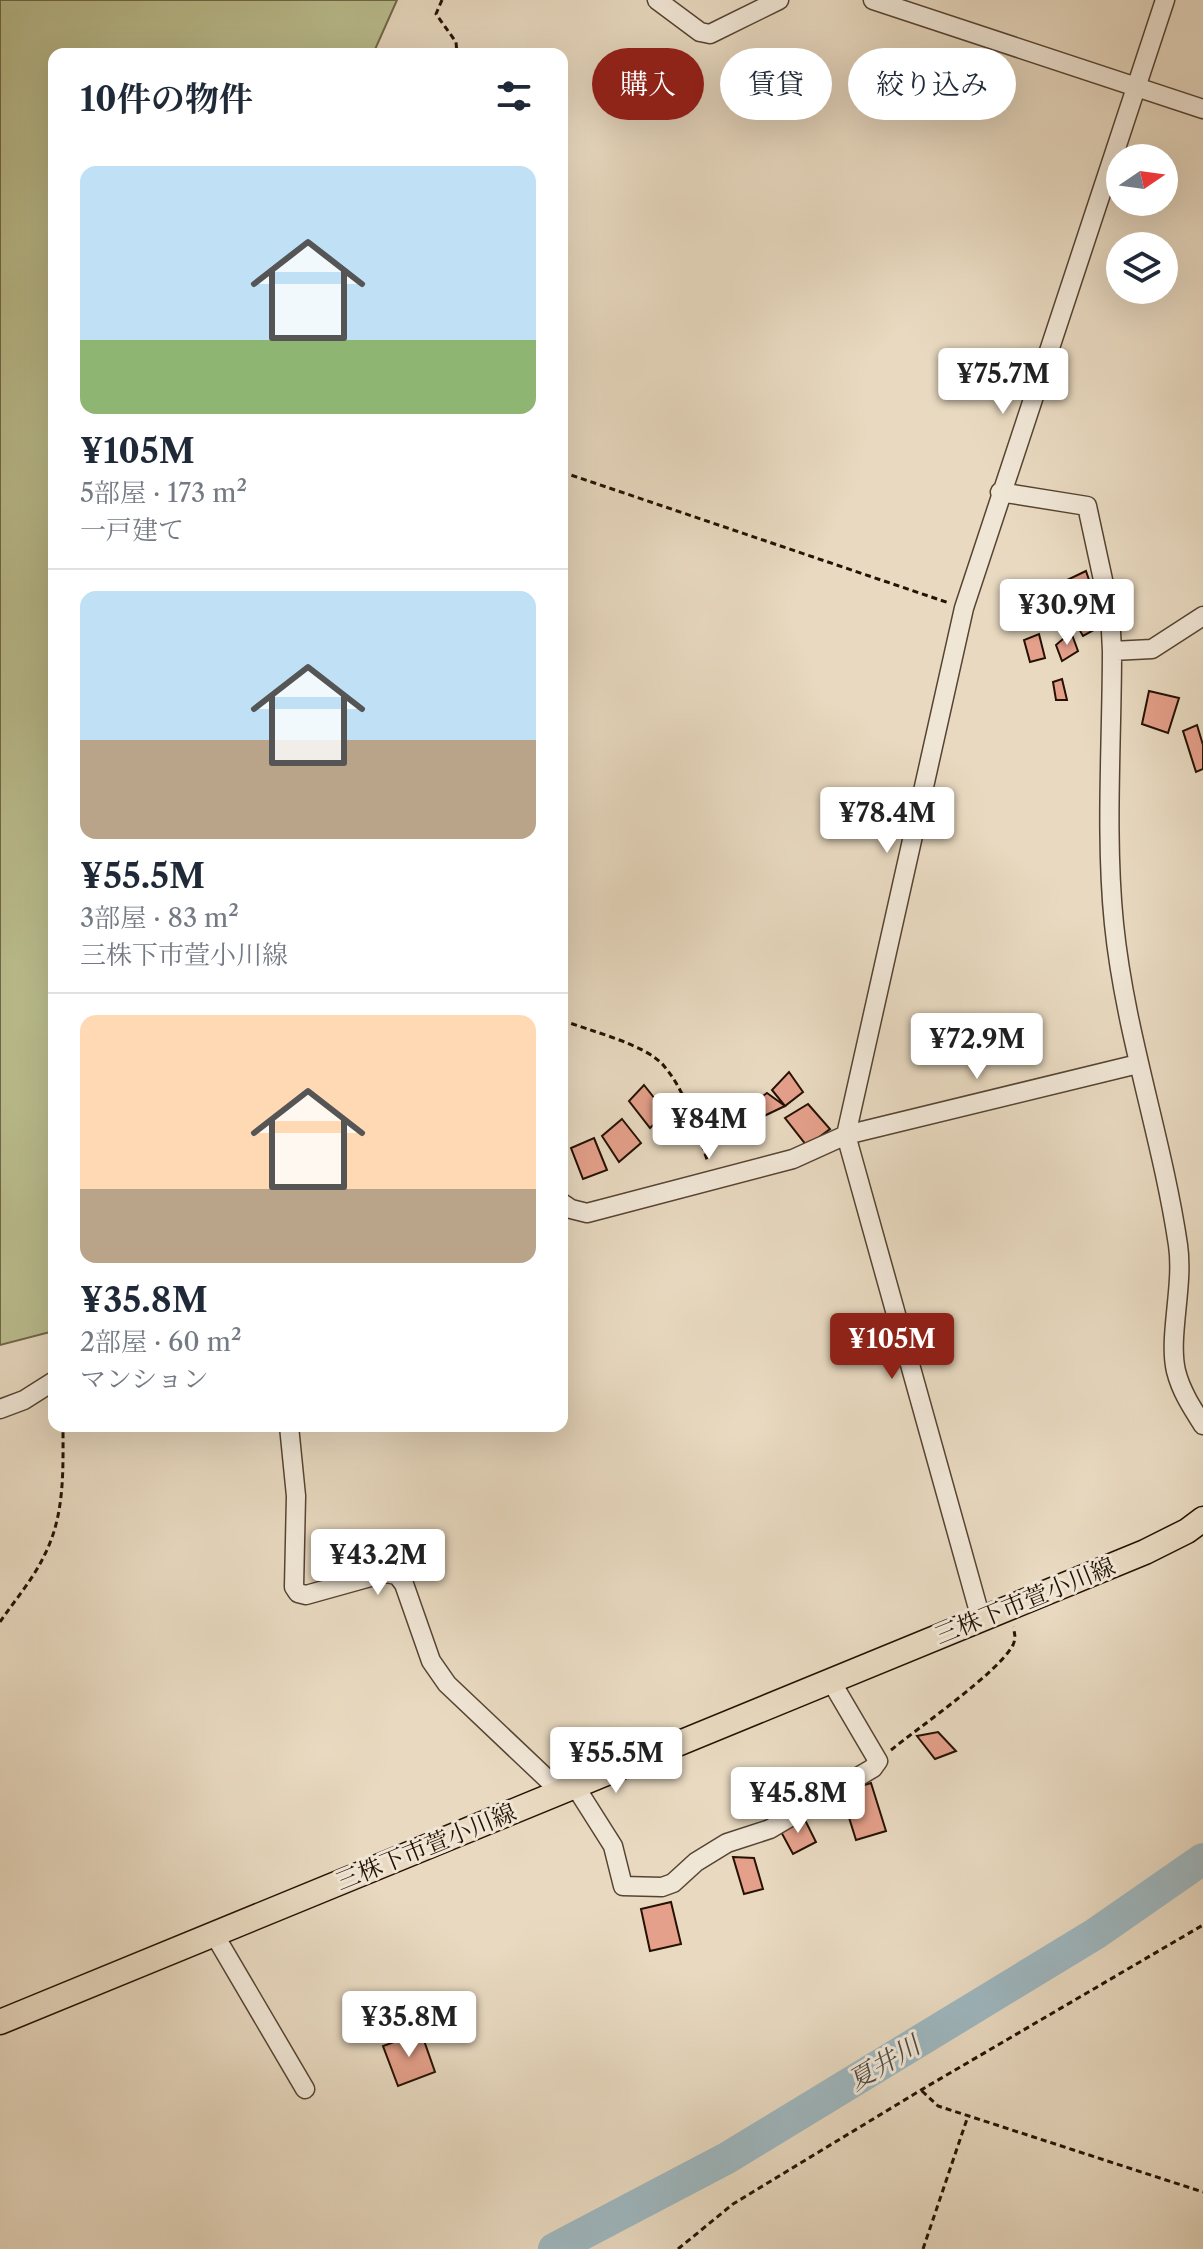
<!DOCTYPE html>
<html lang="ja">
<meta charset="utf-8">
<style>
body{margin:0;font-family:"Libre Caslon Text","Noto Serif JP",serif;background:#f2f2f3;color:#1f2937;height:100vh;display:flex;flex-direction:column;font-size:30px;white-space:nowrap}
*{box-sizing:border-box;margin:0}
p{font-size:26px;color:#747a83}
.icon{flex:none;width:44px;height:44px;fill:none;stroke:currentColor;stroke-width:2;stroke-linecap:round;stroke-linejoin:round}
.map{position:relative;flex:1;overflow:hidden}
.drawer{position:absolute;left:48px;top:48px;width:520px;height:1384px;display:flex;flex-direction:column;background:#fff;border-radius:16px;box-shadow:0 8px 32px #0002}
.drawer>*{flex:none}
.hud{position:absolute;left:592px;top:48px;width:490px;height:72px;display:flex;gap:16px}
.needle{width:52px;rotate:77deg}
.controls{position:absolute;left:1106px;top:144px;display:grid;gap:16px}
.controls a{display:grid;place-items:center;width:72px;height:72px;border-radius:50%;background:#fff;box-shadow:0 8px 32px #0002;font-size:40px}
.price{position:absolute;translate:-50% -68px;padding:0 18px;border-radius:8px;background:#fff;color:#222;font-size:26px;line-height:52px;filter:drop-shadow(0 2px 4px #0008)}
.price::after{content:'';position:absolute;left:50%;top:48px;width:24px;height:18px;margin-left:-12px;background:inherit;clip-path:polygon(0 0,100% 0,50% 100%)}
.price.selected{background:#8f2418;color:#fff}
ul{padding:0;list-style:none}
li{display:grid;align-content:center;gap:16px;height:424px;padding:0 32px}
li+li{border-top:2px solid #e0e1e3}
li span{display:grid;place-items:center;height:248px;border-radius:16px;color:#555}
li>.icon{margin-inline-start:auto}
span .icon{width:144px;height:144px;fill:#fffc;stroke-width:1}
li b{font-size:34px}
h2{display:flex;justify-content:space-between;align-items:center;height:96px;padding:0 32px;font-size:34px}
.chip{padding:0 28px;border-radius:36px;background:#fff;box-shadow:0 8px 32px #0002;font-size:28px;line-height:72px}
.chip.selected{background:#8f2418;color:#fff}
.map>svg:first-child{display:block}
.green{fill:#bbbe8f;stroke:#706849;stroke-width:2}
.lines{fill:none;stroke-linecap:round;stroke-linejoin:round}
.river{stroke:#9eb7bf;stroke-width:32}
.building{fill:#e5a08b;stroke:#251203;stroke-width:2}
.minor-casing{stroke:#564432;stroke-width:21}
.major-casing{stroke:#251203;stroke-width:27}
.path{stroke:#251203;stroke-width:3;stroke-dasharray:6 4;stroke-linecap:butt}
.minor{stroke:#f0e6d6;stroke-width:18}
.major{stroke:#e8d9c0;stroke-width:24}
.labels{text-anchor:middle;stroke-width:6;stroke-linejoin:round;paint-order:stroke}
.street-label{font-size:24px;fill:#251203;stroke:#f0e6d6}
.water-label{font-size:26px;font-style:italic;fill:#4f4c45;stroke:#f0e6d6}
</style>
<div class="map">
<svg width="1203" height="2249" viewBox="0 0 1203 2249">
<rect width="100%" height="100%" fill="#e8d9c0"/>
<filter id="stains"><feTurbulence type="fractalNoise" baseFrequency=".0025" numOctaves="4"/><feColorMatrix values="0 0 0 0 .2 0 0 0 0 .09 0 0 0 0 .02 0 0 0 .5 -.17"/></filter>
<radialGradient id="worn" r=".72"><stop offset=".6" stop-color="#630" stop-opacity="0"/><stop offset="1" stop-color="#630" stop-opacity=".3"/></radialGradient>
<path class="green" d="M0,0h397l-24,54h-319v1277l-54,14z"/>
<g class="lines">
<path class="river" d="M554,2249l173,-91 368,-224 108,-75"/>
</g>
<path class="building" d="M1086,571l4,12 -19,8 -4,-11z
M1089,590l14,35 -20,11 -19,-33z
M1071,632l7,19 -16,10 -6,-16z
M1039,634l6,24 -15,4 -6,-22z
M1062,679l5,21h-11l-3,-18z
M1149,691l30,7 -11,35 -26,-9z
M1197,725l6,20v24l-7,3 -13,-41z
M789,1072l14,20 -18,14 -13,-16z
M644,1085l22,28 -16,15 -21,-27z
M767,1093l18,13 -21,10 -15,-10z
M808,1104l22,25 -23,17 -22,-28z
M622,1119l19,24 -22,19 -17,-26z
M594,1138l13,32 -24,9 -12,-31z
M938,1732l18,19 -21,8 -18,-23z
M871,1783l15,48 -30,9 -15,-48z
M803,1816l13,26 -23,12 -14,-26z
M733,1857l21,1 9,31 -19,5z
M671,1902l10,42 -31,7 -9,-42z
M421,2032l14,40 -37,14 -15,-40z"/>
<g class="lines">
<defs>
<path id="minor" d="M657,0l43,32 10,2 69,-34
M873,0l330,109
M1000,492l87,14 23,106 2,39c0,89 -7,185 2,273 11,109 48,213 64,321 6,41 -10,92 -2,126 5,20 16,37 27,54
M1112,651l40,-2 51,-33
M562,1203l9,6 16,4 206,-54 53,-24 292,-71
M0,1409l24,-9 30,-19
M289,1426l7,70 -2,91 4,6 8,2 79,-22 12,2 7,9 27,77 16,23 114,108
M981,1619l-135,-484 118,-527 201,-608
M575,1786l38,60 10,40 39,1 11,-4 23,-21 31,-19 43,-14 103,-61 5,-7 -47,-80
M214,1934l91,155"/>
<path id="major" d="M0,2022l1145,-470 42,-21 16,-12"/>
</defs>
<use href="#minor" class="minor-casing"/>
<use href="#major" class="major-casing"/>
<path class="path" d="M442,0l-6,14 20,28 1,12
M562,472l387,131
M562,1020c27,11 84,24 102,46 23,27 32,64 44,96
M0,1622c15,-22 34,-44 45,-68 20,-40 18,-84 18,-128
M891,1750c27,-22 108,-78 122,-105 3,-7 2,-11 0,-18
M922,2091l16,15 265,86
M678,2249l55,-45 188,-114 282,-165
M923,2249l45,-133"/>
<use href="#minor" class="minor"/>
<use href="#major" class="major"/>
</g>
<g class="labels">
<g class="street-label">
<text transform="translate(1025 1601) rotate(-22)" y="8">三株下市萱小川線</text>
<text transform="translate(426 1847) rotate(-22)" y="8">三株下市萱小川線</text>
</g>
<g class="water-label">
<text transform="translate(884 2063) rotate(-31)" y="9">夏井川</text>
</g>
</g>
<rect width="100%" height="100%" filter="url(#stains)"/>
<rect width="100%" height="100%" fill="url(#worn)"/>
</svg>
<div class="controls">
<a><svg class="needle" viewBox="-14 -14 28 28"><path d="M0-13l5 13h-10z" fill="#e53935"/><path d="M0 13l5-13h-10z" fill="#747a83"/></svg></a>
<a><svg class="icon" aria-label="layers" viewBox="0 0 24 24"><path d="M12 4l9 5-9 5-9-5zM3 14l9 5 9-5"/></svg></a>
</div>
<b class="price" style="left:1003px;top:416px">¥75.7M</b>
<b class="price" style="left:1067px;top:647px">¥30.9M</b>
<b class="price" style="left:887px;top:855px">¥78.4M</b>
<b class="price" style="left:977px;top:1081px">¥72.9M</b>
<b class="price" style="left:709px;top:1161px">¥84M</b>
<b class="price selected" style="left:892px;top:1381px">¥105M</b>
<b class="price" style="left:378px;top:1597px">¥43.2M</b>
<b class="price" style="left:616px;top:1795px">¥55.5M</b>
<b class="price" style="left:798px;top:1835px">¥45.8M</b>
<b class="price" style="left:409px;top:2059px">¥35.8M</b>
<div class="hud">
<a class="chip selected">購入</a>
<a class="chip">賃貸</a>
<a class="chip">絞り込み</a>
</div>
<section class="drawer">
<h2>10件の物件<svg class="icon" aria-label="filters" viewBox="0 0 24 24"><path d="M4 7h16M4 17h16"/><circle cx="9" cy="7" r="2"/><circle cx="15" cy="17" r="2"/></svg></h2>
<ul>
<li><span style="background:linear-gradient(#bfe0f5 70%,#8fb573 0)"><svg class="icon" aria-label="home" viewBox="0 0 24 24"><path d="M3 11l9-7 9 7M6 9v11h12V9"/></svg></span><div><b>¥105M</b><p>5部屋 · 173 m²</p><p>一戸建て</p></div></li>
<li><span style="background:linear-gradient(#bfe0f5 60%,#b9a48a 0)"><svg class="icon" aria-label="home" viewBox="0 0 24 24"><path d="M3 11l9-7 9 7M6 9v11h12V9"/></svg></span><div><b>¥55.5M</b><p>3部屋 · 83 m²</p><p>三株下市萱小川線</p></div></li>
<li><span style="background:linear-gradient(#ffd9b3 70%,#b9a48a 0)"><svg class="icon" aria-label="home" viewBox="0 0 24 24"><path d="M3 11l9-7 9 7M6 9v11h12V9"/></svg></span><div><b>¥35.8M</b><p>2部屋 · 60 m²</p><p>マンション</p></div></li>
</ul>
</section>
</div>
